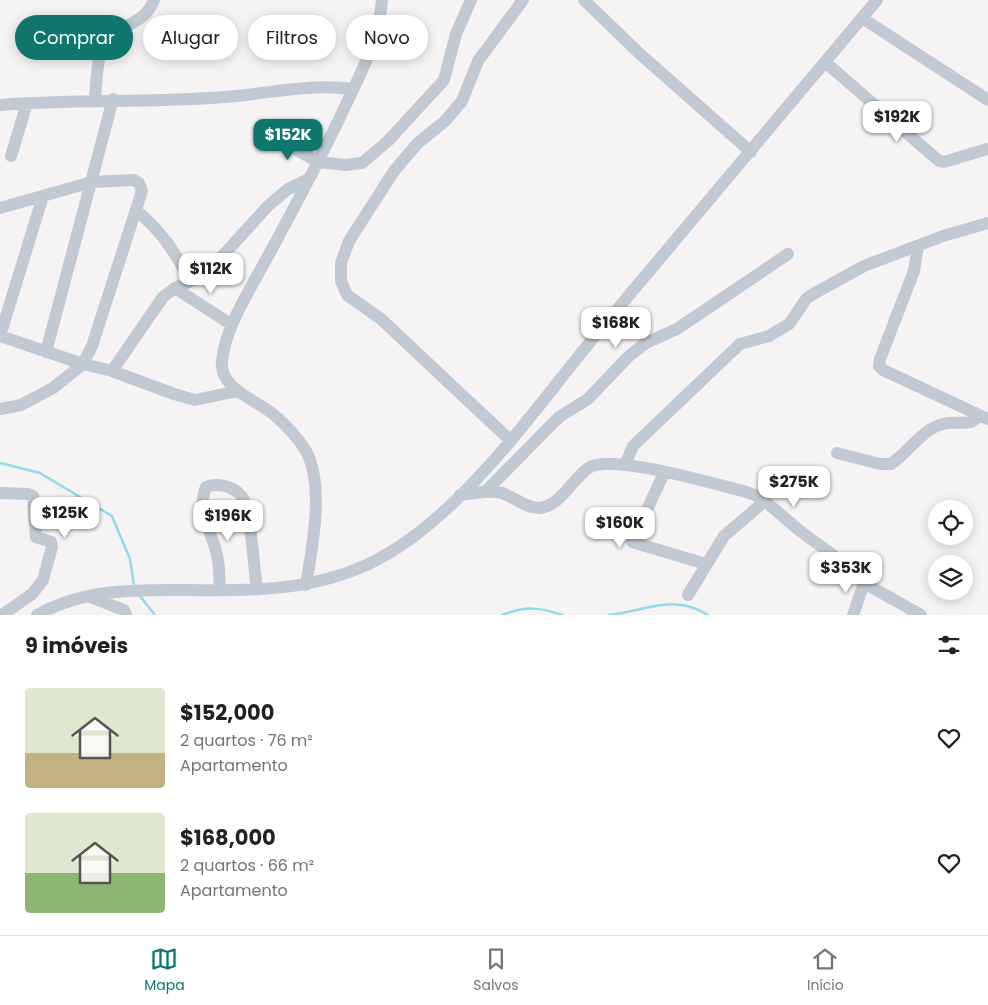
<!DOCTYPE html>
<html lang="pt">
<meta charset="utf-8">
<style>
body{margin:0;font-family:Poppins,sans-serif;background:#f6f6f6;color:#202124;height:100vh;display:flex;flex-direction:column;font-size:19px;white-space:nowrap}
*{box-sizing:border-box;margin:0}
p{font-size:16px;color:#757577}
.icon{flex:none;width:28px;height:28px;fill:none;stroke:currentColor;stroke-width:2;stroke-linecap:round;stroke-linejoin:round}
.map{position:relative;height:615px;overflow:hidden}
.details{display:flex;flex-direction:column;background:#fff;flex:1}
.details>*{flex:none}
.banner{position:absolute;left:15px;top:15px;width:500px;height:45px;display:flex;gap:10px}
.buttons{position:absolute;left:928px;top:500px;display:grid;gap:10px}
.buttons a{display:grid;place-items:center;width:45px;height:45px;border-radius:50%;background:#fff;box-shadow:0 2px 12px #0003;font-size:25px}
.price{position:absolute;translate:-50% -42px;padding:0 11px;border-radius:10px;background:#fff;color:#222;font-size:16px;line-height:32px;filter:drop-shadow(0 1px 2px #0008)}
.price::after{content:'';position:absolute;left:50%;top:30px;width:15px;height:11px;margin-left:-8px;background:inherit;clip-path:polygon(0 0,100% 0,50% 100%)}
.price.current{background:#0f766e;color:#fff}
ul{padding:0;list-style:none}
li{display:flex;align-items:center;gap:15px;height:125px;padding:0 25px}
li span{display:grid;place-items:center;flex:none;width:140px;height:100px;border-radius:5px;color:#555}
li>.icon{margin-inline-start:auto}
span .icon{width:60px;height:60px;fill:#fffc;stroke-width:1}
li b{font-size:21px}
h2{display:flex;justify-content:space-between;align-items:center;height:60px;padding:0 25px;font-size:21px}
.pill{padding:0 18px;border-radius:22px;background:#fff;box-shadow:0 2px 12px #0003;font-size:18px;line-height:45px}
.pill.current{background:#0f766e;color:#fff}
.tabs{display:flex;justify-content:space-around;align-items:center;height:70px;border-top:1px solid #e0e0e0;background:#fff;font-size:14px;color:#757577}
.tabs a{display:grid;justify-items:center;gap:2px}
.tabs .current{color:#0f766e}
.map>svg:first-child{display:block}
.lines{fill:none;stroke-linecap:round;stroke-linejoin:round}
.stream{stroke:#90daee;stroke-width:2.5}
.minor{stroke:#c1cad2;stroke-width:12}
</style>
<div class="map">
<svg width="988" height="615" viewBox="0 0 988 615">
<rect width="100%" height="100%" fill="#f5f3f3"/>
<g class="lines">
<path class="stream" d="M0,463l40,10 72,43 18,43 4,27
M139,595l16,20
M502,615c24,-9 36,-8 61,0
M609,615c37,-4 64,-22 99,0"/>
<path class="minor" d="M584,0l56,54 111,98
M862,18l126,82
M825,62l114,99 5,1 43,-13
M95,100c2,-23 0,-54 22,-68 16,-11 29,-12 37,-32
M0,105c75,-6 150,-2 224,-8 44,-3 85,-14 129,-8
M261,141l18,-1 39,22 28,3 16,-2 26,-22 56,-61 12,-46 15,-34
M11,156l16,-53
M0,208l92,-26 42,-2 5,3 3,8 -50,155 -9,18 -30,24 -32,17 -21,4
M137,211c26,22 38,41 53,70
M918,246l-4,25 -34,88 -1,7 4,4 105,49
M175,288l57,37
M0,336l83,28 29,7 62,23 21,6 43,-9
M0,336l43,-140
M46,352l67,-253
M112,371l51,-74 12,-9 31,-14 62,-68 20,-17 21,-10
M510,440l-129,-121 -34,-24 -6,-14v-18l8,-22 45,-70 24,-28 27,-22 17,-20 16,-40 45,-61
M837,453l43,11h11c18,-12 31,-35 52,-40 13,-4 28,4 36,-9
M625,465l8,-19 107,-102 29,-8 20,-12 18,-26 8,-5 49,-27 79,-30 45,-13
M664,473l-32,69 74,22
M485,492l74,-75 29,-18 41,-43 17,-13 31,-14 111,-75
M0,493l28,1 5,2 3,41 15,5 1,5 -9,33 -11,14 -30,21
M460,495c13,-1 29,-6 42,-2 12,4 25,16 38,15 21,-2 33,-31 50,-41 23,-13 124,17 153,24l12,4 10,6 35,30 33,24 31,28 57,32
M306,585c6,-38 19,-98 0,-134 -8,-13 -21,-27 -33,-37 -17,-14 -55,-26 -51,-54 4,-33 25,-65 40,-93 28,-51 55,-102 80,-154 18,-39 36,-69 40,-113
M220,590c-1,-11 0,-24 -3,-35 -5,-24 -21,-43 -11,-68 13,-5 31,0 38,13 7,14 10,71 13,89
M688,595l36,-59 41,-35
M90,597l34,13 2,5
M37,615c49,-27 97,-25 151,-25 57,1 115,1 169,-21 96,-38 177,-160 242,-238 92,-111 186,-220 278,-331
M853,615l11,-32"/>
</g>
</svg>
<div class="buttons">
<a><svg class="icon" aria-label="locate" viewBox="0 0 24 24"><circle cx="12" cy="12" r="6"/><path d="M12 2v4M12 18v4M2 12h4M18 12h4"/></svg></a>
<a><svg class="icon" aria-label="layers" viewBox="0 0 24 24"><path d="M12 4l9 5-9 5-9-5zM3 14l9 5 9-5"/></svg></a>
</div>
<b class="price" style="left:897px;top:143px">$192K</b>
<b class="price current" style="left:288px;top:161px">$152K</b>
<b class="price" style="left:211px;top:295px">$112K</b>
<b class="price" style="left:616px;top:349px">$168K</b>
<b class="price" style="left:794px;top:508px">$275K</b>
<b class="price" style="left:65px;top:539px">$125K</b>
<b class="price" style="left:228px;top:542px">$196K</b>
<b class="price" style="left:620px;top:549px">$160K</b>
<b class="price" style="left:846px;top:594px">$353K</b>
<div class="banner">
<a class="pill current">Comprar</a>
<a class="pill">Alugar</a>
<a class="pill">Filtros</a>
<a class="pill">Novo</a>
</div>
</div>
<section class="details">
<h2>9 imóveis<svg class="icon" aria-label="filters" viewBox="0 0 24 24"><path d="M4 7h16M4 17h16"/><circle cx="9" cy="7" r="2"/><circle cx="15" cy="17" r="2"/></svg></h2>
<ul>
<li><span style="background:linear-gradient(#dfe7d0 65%,#c2b280 0)"><svg class="icon" aria-label="home" viewBox="0 0 24 24"><path d="M3 11l9-7 9 7M6 9v11h12V9"/></svg></span><div><b>$152,000</b><p>2 quartos · 76 m²</p><p>Apartamento</p></div><svg class="icon" aria-label="heart" viewBox="0 0 24 24"><path d="M12 20l-8-8c-3-5 5-10 8-4 3-6 11-1 8 4z"/></svg></li>
<li><span style="background:linear-gradient(#dfe7d0 60%,#8fb573 0)"><svg class="icon" aria-label="home" viewBox="0 0 24 24"><path d="M3 11l9-7 9 7M6 9v11h12V9"/></svg></span><div><b>$168,000</b><p>2 quartos · 66 m²</p><p>Apartamento</p></div><svg class="icon" aria-label="heart" viewBox="0 0 24 24"><path d="M12 20l-8-8c-3-5 5-10 8-4 3-6 11-1 8 4z"/></svg></li>
</ul>
</section>
<nav class="tabs">
<a class="current"><svg class="icon" aria-label="map" viewBox="0 0 24 24"><path d="M3 6l6-2 6 2 6-2v14l-6 2-6-2-6 2zM9 4v14M15 6v14"/></svg>Mapa</a>
<a><svg class="icon" aria-label="saved" viewBox="0 0 24 24"><path d="M7 4h10v16l-5-4-5 4z"/></svg>Salvos</a>
<a><svg class="icon" aria-label="home" viewBox="0 0 24 24"><path d="M3 11l9-7 9 7M6 9v11h12V9"/></svg>Início</a>
</nav>
